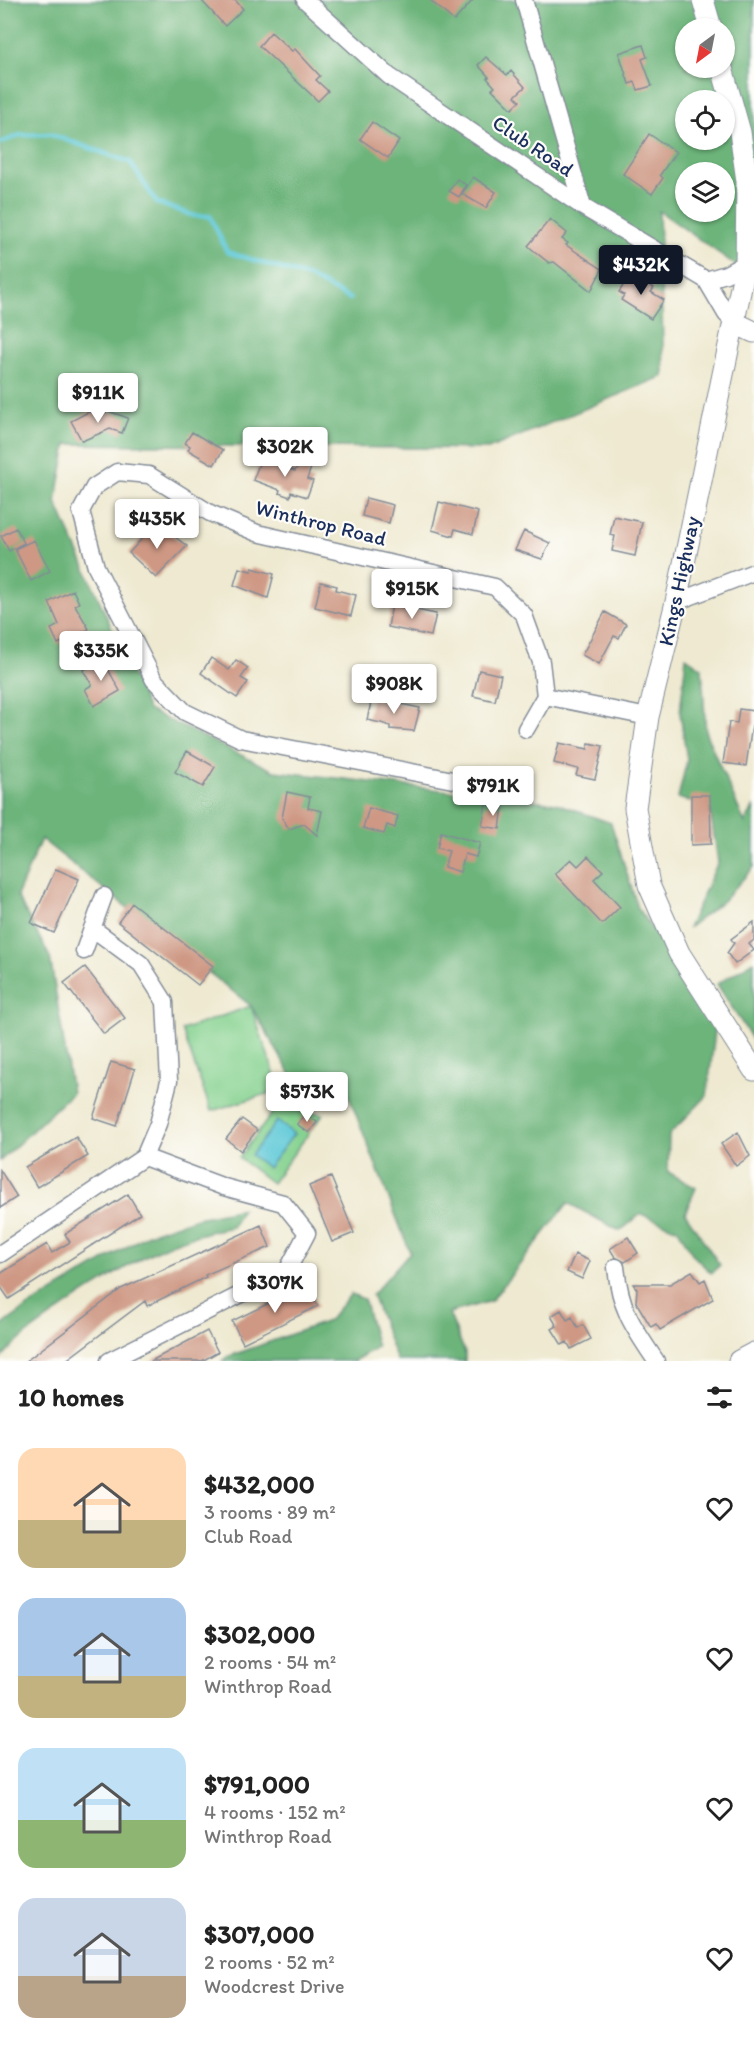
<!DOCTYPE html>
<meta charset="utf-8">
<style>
body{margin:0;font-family:Itim,sans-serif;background:#f6f6f6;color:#222;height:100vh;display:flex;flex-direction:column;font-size:22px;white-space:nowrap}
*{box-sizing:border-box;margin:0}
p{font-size:20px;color:#767676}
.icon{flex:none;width:33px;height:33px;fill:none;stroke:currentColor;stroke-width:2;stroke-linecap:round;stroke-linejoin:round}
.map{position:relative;height:1361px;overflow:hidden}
.details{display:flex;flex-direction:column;background:#fff;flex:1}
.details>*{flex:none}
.needle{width:39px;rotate:212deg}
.controls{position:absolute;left:675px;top:18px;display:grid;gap:12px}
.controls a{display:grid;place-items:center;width:60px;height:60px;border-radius:50%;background:#fff;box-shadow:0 2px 4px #0004;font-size:30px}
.price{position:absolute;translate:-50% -51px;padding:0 14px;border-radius:6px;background:#fff;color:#222;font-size:20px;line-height:39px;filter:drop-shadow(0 2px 3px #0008)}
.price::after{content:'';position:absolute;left:50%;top:36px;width:18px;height:14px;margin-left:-9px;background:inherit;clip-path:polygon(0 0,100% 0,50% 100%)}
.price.current{background:#111827;color:#fff}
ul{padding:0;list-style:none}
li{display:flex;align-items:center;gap:18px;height:150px;padding:0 18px}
li span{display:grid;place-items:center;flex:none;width:168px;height:120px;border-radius:18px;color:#555}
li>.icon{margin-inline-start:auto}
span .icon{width:72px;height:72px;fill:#fffc;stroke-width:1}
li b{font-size:26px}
h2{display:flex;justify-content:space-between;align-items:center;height:72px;padding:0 18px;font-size:26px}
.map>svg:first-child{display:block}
.green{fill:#86d290;stroke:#508077;stroke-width:1.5}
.forest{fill:#6cb47a;stroke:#44726c;stroke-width:1.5;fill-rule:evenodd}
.water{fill:#5ec9d8;stroke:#3c7c9b;stroke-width:1.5}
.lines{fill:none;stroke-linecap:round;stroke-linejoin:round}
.stream{stroke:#5ec9d8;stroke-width:4.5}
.building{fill:#ce9884}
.minor-casing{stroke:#848c97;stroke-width:19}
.tertiary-casing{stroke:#848c97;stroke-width:23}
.minor{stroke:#fff;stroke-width:16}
.tertiary{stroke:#fff;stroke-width:21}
.labels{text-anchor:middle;stroke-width:4.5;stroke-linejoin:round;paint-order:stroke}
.street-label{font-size:21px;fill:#1b2f5e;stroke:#fdfcf7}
</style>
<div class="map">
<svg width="754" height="1361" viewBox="0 0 754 1361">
<rect width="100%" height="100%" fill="#fdfcf7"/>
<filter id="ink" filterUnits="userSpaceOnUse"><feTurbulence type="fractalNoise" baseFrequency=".0167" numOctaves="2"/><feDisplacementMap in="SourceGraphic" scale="12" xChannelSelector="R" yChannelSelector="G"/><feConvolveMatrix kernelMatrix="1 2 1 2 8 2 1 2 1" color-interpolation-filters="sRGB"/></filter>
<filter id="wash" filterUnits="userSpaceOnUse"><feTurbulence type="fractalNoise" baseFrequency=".008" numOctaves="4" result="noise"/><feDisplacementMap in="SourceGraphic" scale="24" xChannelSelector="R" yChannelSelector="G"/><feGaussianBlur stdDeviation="1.35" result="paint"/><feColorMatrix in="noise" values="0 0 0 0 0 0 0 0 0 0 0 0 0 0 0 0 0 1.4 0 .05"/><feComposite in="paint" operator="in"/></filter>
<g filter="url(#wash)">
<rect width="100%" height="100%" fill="#eee9d0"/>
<path class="green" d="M251,1006l29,84 -69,21 -29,-81z
M276,1108l47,6 -51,69 -33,-25z"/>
<path class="forest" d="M0,0h754v278l-95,-67 5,165 -176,73 -421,-5 -11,58 92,208 126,61 282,32 55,20 27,85 78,115 -9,73 -38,39 -1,37 28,16 -11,25 35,52 -9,8 -18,-18 -15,-26 -37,-15 -21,17 -52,-28 -77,98 -42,12 16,40v8h-68l-25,-66 38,-43 -68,-173 -44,8 -47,-81 -210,-167 -24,57 33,61 22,136 -72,68zM686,28h38v40h-38zM686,100h38v40h-38zM686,172h38v40h-38z
M686,657l16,11 4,66 39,89 9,-17v61l-31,34 -35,27 30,-66 -8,-54 -32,-10 9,-38 -7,-47z
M754,961v81l-37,-58z
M242,1209l-10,18c-68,12 -101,36 -157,73 -27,19 -53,34 -75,60v-33l26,-19 122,-74 49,-16z
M351,1294l13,5 13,48 -23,14h-132l5,-4 101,-36z"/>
<path class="water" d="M277,1121l17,13 -26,34 -17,-13z"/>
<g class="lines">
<path class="stream" d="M0,143l20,-8 29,-1 81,28 27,41 38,13h15l17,36 82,25 41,22"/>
</g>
<g id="blocks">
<path class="building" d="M201,0h34l8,9 -18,17z
M430,0h43l-19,21z
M271,32l21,19 3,-2 25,27 -4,4 12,11 -10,10 -59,-55z
M643,45l4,12 -5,2 10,27 -14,4 -3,-8 -6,2 -10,-31z
M486,57l21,18 4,-4 14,16 -10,9 5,5 -8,8 -20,-20 3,-2 -8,-9 2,-1 -11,-12z
M372,122l27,19 -11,17 -28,-19z
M649,134l27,18 -16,23 3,3 -11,16 -29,-20z
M473,177l23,15 -10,16 -24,-14z
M457,179l9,6 -7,12 -10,-6z
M550,219l17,14 -5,6 6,4 -2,2 36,24 -11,22 -37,-29 -5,1 -21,-17z
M631,273l23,15 -3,4 13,8 -13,19 -30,-19 3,-5 -5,-3z
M94,409l4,7 10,-5 20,7 -6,15 -12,-4 -28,12 -11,-20z
M192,432l31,18 -9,15 -26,-15 2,-4 -5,-3z
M261,459l34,12 5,-11 12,5 -5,14 6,2 -6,16 -16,-5 -1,5 -11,-4 1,-3 -27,-10z
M366,498l27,7 -4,18 -27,-7z
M439,502l39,10 -5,22 -18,-5 -2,7 -21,-6z
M614,516l28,6 -7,34 -23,-5 3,-15 -5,-1z
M156,523l31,23 -31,32 -27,-25z
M16,528l8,15 -15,8 -8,-15z
M524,531l26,12 -8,16 -27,-9z
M34,540l16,31 -19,10 -16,-32z
M239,568l12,3 1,-3 22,6 -6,24 -34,-13z
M321,582l16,4 -1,4 20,5 -5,21 -36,-9z
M73,590l6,13 -4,2 14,24 -31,15 -7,-15 8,-4 -10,-23z
M392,605l44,9 -5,22 -43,-9z
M605,612l21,12 -7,14 -5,-2 -15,28 -17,-9z
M106,657l5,10 -3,2 12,22 -26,15 -9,-17 7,-4 -9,-15z
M211,658l18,12 7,-10 12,8 -7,10 7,4 -11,16 -36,-25z
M479,670l22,5 -6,26 -22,-5z
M372,698l48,10 -6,23 -24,-2v-3l-9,-3 -14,-3z
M739,709l15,2v14h-2l-6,41 -23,-3 6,-41 8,1z
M559,743l29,6 1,-6 14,3 -8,33 -19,-4 2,-6 -24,-6z
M187,751l28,16 -12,20 -28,-15z
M287,792l23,5 -2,11 14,3 -5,24 -13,-11 -15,5 -7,-11z
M691,795h19l1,49 -20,1z
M486,804l17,3 -3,22 -18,-3z
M369,808l29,8 -3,12 -8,-3 -3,9 -21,-6z
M441,832l39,11 -4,14 -11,-3 -5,18 -16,-5 5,-16 -12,-3z
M588,856l15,15 -9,8 26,28 -18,17 -47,-50 16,-15 7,7z
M56,869l23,10 -25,54 -23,-10z
M132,903l81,63 -15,19 -80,-63z
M754,922v18l-5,4 5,6 -19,14 -8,-11 7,-10 -3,-4z
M85,967l40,51 -21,16 -40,-51z
M111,1062l24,7 -18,57 -24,-8z
M305,1114l12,8 -8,11 -12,-9z
M242,1119l15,11 -16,21 -15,-12z
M738,1132l12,24 -14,10 -15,-22z
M76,1137l12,19 -51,31 -12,-20z
M0,1170l17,27 -17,11z
M331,1177l23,56 -22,9 -23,-56z
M128,1194l12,20 -131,85 -9,-13v-12l47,-30 5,9 18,-11 -5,-8z
M261,1225l9,22 -65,28 1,2 -59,29 -2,-5 -80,60h-39l95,-72z
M628,1237l10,16 -13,9 -10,-5 -5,-8z
M575,1254l15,7 -8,18 -15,-7z
M692,1271l8,11 5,-3 8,20 -53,31 -4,-6 -5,3 -15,-25 1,-13 -4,-5h37z
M307,1285l11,21 -75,37 -11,-22z
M561,1310l6,10 5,-3 6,11 5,-3 8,14 -20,10 -4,-7 -5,3 -10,-16 5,-3 -6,-10z
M207,1331l11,21 -16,9h-51z"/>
</g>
</g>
<g filter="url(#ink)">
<use href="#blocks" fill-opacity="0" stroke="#848c97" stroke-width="1.5"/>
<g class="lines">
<defs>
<path id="minor" d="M305,0l84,76 194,131 123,73 20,34 9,9
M524,0l59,207
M706,280l20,-6 20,-11
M676,602l78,-30
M526,729l19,-33
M453,780l-212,-41 -56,-27 -31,-32 -58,-113 -15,-56 13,-24 23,-15 32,3 61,38 47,20 238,54 29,28 17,47 4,34 103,21
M92,928l49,36 24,38 4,79 -11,43 -14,33
M84,951l20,-55
M0,1254l144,-97
M616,1267c4,42 17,60 40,94
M109,1361l178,-90 20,-38 -24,-30 -59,-16 -80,-30"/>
<path id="tertiary" d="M703,0l8,28
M722,68l18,64 7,49 -1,82 -70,339 -28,115 -13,91 14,77 30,68 75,117
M735,323l19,9
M739,1361l15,-8"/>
</defs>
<use href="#minor" class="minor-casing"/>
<use href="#tertiary" class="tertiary-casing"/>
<use href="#minor" class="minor"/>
<use href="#tertiary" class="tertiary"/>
</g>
</g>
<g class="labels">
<g class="street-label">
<text transform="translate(533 146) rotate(34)" y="7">Club Road</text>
<text transform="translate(321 523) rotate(14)" y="7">Winthrop Road</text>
<text transform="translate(679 581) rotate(-78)" y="7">Kings Highway</text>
</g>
</g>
</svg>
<div class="controls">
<a><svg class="needle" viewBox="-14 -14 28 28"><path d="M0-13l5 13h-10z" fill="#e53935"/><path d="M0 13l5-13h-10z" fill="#767676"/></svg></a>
<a><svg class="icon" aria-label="locate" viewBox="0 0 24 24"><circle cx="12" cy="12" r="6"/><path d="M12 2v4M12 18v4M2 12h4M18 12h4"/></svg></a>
<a><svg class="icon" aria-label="layers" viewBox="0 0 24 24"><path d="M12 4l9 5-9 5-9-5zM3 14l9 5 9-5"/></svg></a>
</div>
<b class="price current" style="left:641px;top:296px">$432K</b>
<b class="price" style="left:98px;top:424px">$911K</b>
<b class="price" style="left:285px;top:478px">$302K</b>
<b class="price" style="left:157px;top:550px">$435K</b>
<b class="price" style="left:412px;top:620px">$915K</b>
<b class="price" style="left:101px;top:682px">$335K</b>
<b class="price" style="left:394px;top:715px">$908K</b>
<b class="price" style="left:493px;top:817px">$791K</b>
<b class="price" style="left:307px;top:1123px">$573K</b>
<b class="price" style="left:275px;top:1314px">$307K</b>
</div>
<section class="details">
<h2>10 homes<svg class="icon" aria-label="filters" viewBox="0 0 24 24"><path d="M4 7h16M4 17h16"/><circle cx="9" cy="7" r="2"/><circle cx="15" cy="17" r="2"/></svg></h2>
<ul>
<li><span style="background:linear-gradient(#ffd9b3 60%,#c2b280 0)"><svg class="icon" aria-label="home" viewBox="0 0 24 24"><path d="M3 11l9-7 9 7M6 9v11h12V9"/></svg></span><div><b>$432,000</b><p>3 rooms · 89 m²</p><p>Club Road</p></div><svg class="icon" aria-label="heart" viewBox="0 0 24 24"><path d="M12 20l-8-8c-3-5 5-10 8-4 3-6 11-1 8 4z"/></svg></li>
<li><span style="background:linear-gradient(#a9c7e8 65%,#c2b280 0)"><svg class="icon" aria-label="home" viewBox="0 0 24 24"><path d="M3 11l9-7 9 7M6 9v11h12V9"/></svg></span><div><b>$302,000</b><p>2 rooms · 54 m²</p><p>Winthrop Road</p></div><svg class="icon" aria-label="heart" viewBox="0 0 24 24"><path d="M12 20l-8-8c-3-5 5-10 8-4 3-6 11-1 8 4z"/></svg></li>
<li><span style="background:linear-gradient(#bfe0f5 60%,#8fb573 0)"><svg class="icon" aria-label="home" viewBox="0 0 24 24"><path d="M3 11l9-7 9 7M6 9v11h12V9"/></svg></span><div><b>$791,000</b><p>4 rooms · 152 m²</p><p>Winthrop Road</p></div><svg class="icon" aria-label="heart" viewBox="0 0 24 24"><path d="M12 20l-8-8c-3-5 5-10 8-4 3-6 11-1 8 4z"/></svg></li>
<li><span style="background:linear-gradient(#c9d6e8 65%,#b9a48a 0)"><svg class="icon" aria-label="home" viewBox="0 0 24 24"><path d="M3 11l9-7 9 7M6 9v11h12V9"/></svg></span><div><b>$307,000</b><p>2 rooms · 52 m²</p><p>Woodcrest Drive</p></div><svg class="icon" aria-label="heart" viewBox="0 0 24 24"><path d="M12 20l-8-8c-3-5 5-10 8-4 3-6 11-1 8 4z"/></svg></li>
</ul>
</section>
